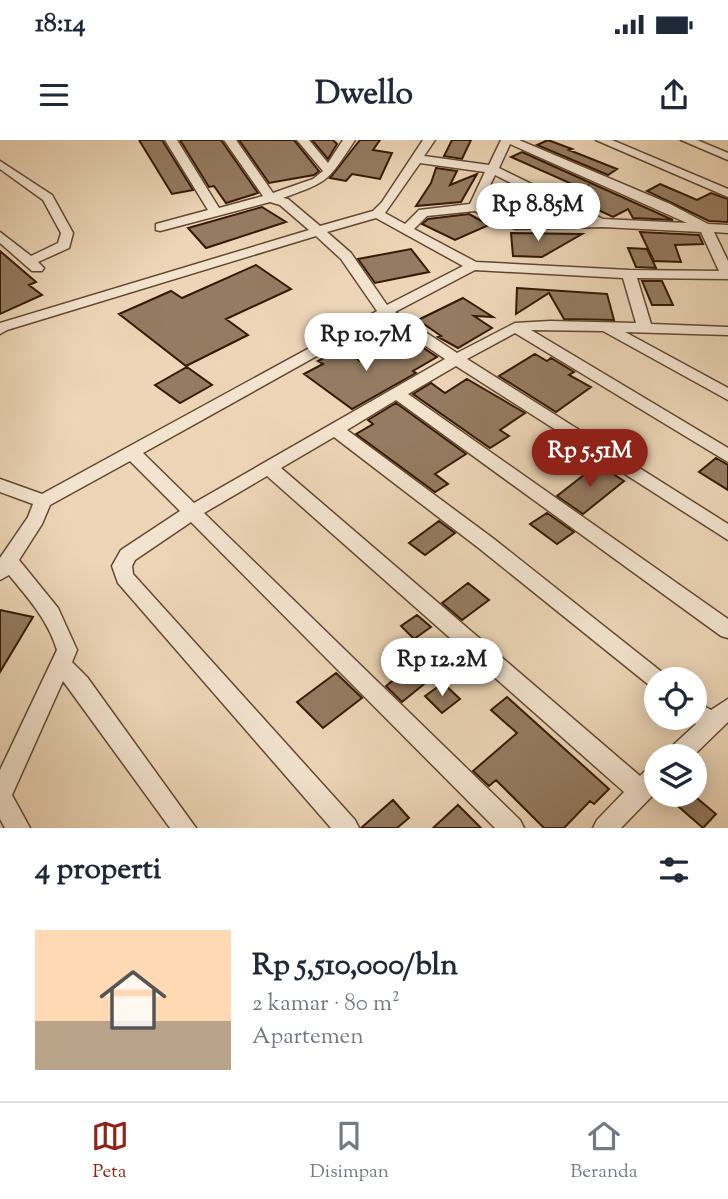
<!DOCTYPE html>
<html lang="id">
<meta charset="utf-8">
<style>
body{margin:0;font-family:"Sorts Mill Goudy",serif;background:#f6f6f7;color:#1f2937;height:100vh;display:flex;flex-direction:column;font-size:26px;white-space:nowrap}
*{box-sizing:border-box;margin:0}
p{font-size:23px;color:#747a83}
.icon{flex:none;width:38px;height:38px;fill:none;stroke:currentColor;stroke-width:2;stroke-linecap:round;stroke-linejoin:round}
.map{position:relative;height:688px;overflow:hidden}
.drawer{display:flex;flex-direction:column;background:#fff;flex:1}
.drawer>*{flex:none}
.fabs{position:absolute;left:644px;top:527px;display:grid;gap:14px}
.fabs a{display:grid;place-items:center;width:63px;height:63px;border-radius:50%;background:#fff;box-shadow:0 4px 18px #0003;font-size:35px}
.price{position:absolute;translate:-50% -60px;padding:0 16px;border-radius:24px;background:#fff;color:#222;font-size:23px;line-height:46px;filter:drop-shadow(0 2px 4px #0008)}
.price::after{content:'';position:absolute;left:50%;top:42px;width:21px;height:16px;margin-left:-10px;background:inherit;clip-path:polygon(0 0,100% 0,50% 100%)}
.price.selected{background:#8f2418;color:#fff}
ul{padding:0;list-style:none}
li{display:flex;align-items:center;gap:21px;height:175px;padding:0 35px}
li span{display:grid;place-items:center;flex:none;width:196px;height:140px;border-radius:0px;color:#555}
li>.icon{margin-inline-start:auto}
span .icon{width:84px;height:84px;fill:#fffc;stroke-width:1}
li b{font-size:30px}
h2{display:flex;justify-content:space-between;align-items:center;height:84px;padding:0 35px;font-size:30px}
.status{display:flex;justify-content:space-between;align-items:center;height:49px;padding:0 35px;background:#fff;direction:ltr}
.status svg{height:19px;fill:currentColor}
header{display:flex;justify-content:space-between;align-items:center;height:91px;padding:0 35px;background:#fff;font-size:32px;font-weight:700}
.tab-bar{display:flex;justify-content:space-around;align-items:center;height:98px;border-top:2px solid #e0e1e3;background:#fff;font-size:19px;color:#747a83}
.tab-bar a{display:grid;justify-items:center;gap:4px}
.tab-bar .selected{color:#8f2418}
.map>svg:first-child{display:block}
.building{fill:#957b61;stroke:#351904;stroke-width:2}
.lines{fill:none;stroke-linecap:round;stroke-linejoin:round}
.street-casing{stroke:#634831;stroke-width:3}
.street{fill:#f3e4d0;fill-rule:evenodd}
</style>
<div class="status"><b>18:14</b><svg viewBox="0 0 49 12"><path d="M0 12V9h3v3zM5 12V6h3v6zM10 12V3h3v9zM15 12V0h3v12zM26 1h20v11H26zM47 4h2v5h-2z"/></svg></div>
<header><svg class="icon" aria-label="menu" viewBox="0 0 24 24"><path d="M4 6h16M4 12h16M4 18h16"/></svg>Dwello<svg class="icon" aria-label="share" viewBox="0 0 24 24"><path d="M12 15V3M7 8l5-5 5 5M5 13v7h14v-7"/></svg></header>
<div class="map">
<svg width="728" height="688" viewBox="0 0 728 688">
<rect width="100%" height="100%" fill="#edd6b7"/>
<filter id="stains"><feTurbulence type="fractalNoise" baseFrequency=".00286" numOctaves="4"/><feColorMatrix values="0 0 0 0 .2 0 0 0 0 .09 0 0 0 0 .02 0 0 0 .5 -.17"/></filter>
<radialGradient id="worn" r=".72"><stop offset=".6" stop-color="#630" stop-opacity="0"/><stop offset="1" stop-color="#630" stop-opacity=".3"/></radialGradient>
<path class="building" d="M139,0h23l31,50 -21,4z
M180,0h41l37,53 -32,10 -12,-17 -5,1z
M239,0h55l25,31 -5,4 -45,8z
M312,0h21l4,4 -9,15z
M360,0h20l-7,10 19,3 -12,26 -28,-5 -6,7 -16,-3z
M452,0h19l-9,19 -18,-3z
M548,0l24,9 -3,1 48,19 -9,6 -71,-30z
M522,12l151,68 -40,-2 -5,-9 -15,8 -30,-14 5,-17 -5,3 -72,-32z
M436,28l21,3 -7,14 27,-11 -16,28 -45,4 15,-23z
M660,44l37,16 14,-7 17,6v23l-19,-1 -62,-30z
M262,67l24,15 -80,26 -18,-20z
M469,74l20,11 -34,15 -33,-16 6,-5z
M640,92l59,3 4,9 -28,1 6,17 -27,-1z
M511,93l71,1 -40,23 -29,-1z
M628,108l19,1 9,19 -20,-1z
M411,109l18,23 -54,11 -17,-24z
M0,111l36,31 -7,3 13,10 -42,19z
M256,125l35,24 -65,30 22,16 -62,31 -67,-52 52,-23 11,7z
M642,141h20l11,24h-21z
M517,148l90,6 7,26 -50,-1 -15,-26 -33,21z
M463,158l30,19 -19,-1 18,12 -34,20 -20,-11 3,-1 -23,-16z
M389,203l19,12 14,-8 15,10 -24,14 3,2 -64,36 -48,-35 19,-10 -5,-3 24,-13 18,13z
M535,214l12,7 4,-3 23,14 -5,3 22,12 -35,25 -57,-36z
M187,227l25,18 -32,18 -25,-18z
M467,239l58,34 -25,17 9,6 -19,12 -77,-54 18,-11 14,10z
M396,263l70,51 -31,20 13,10 -13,8 -79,-58 17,-10 -5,-4z
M716,318l12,7v25l-29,-18z
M598,324l26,17 -41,33 -26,-18z
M547,373l27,19 -17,12 -27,-20z
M439,381l16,12 -30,22 -16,-12z
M468,443l21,17 -27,20 -20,-17z
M0,470l33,7 -33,55z
M417,475l14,12 -17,12 -13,-13z
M412,525l17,15 -27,22 -16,-16z
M336,533l26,25 -39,30 -26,-26z
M443,543l17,16 -18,14 -17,-17z
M507,557l102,92 -15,15 -4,-3 -26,27h-20l-48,-48 -7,6 -16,-15 44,-38 -26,-23z
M664,654h28l24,20 -13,14z
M393,660l16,18 -12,10h-36z
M458,665l23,23h-48z"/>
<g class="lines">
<defs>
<path id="street" d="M165,0h12l42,68 44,-12 -39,-56h12l37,53 40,-14 10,-8 -26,-31h12l19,23 15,-23h12c-28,42 -25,41 -72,58l5,1 32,27 53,-15 9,-9 41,-62h12l-11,16 65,9 12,-25h18l151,64 38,20 20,1v8l-14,-1 14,29v18l-91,-1 14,46 77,3v8l-103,-3 103,56v12l-125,-69 -72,-1 197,118v14l-213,-129 -48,26 261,165v16l-272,-174 -48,28 320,225v19l-7,-2 -325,-236 -49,30 147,109 169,134 4,6h-11v9l-7,-3 -169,-136 -146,-112 -53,31 359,308 8,-8 8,-3v27l-35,36h-28l4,-8 27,-28 -357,-316 -63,37 316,307 4,8h-29l-304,-306 -56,38 -3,6 1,8 222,246 4,8h-28l-213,-245 -6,-17 9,-16 59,-39 -50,-50 -80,44 -8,19 -23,36 39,48 19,42 -5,12 15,15 109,151h-26l-107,-147 -51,114 18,33h-25l-5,-9v-49l57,-120c-9,-30 -29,-52 -48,-75l-9,5v-22l28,-41 5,-13 -33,-12v-13l42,15 335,-183 -36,-52 -25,-23 -309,94 -7,4v-11l309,-93 -29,-25 -10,-3 -110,29 -4,-1v-6l52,-14zM510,4l177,79 -84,-4 -104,-51zM420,23l65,9 -15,32 -51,6 -14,14 -20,-11zM495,35l90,45c-38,1 -68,7 -102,-15l-1,-4zM475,71l17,11 24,7 87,-2 98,5 18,39 -90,-1 -153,-8 -62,-33 13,-13zM376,78l87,48 -76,39 -36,-52 -24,-21zM475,130l148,8 13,45 -86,-2 -35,2 -58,30 -62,-41zM385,178l60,41 -251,144 -51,-50z
M596,0h16l116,49v8z
M681,0h16l31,13v7z
M0,21l52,34 21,38 -4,15 -31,14 6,6 -2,3h-10l-32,-28v-11l31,24 27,-13 3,-10 -18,-33 -43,-31z
M728,559v23l-35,34h-27l3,-7 27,-25 -8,-6h7v-17l16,9z"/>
</defs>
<use href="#street" class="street-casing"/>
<use href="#street" class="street"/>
</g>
<rect width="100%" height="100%" filter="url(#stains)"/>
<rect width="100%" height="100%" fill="url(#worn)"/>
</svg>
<div class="fabs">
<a><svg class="icon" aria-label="locate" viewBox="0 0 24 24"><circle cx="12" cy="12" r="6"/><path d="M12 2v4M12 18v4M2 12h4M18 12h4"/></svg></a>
<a><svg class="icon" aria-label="layers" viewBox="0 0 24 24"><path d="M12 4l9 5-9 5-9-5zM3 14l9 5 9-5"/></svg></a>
</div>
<b class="price" style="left:538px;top:103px">Rp 8.85M</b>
<b class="price" style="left:366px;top:233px">Rp 10.7M</b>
<b class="price selected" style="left:590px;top:349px">Rp 5.51M</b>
<b class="price" style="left:442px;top:558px">Rp 12.2M</b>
</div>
<section class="drawer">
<h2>4 properti<svg class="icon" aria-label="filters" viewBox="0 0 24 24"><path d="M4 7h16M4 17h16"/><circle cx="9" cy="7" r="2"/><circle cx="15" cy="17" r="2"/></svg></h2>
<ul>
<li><span style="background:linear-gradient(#ffd9b3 65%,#b9a48a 0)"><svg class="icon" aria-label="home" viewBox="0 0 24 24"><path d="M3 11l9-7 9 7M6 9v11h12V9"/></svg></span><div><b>Rp 5,510,000/bln</b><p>2 kamar · 80 m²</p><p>Apartemen</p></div></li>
</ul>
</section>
<nav class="tab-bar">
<a class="selected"><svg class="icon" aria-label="map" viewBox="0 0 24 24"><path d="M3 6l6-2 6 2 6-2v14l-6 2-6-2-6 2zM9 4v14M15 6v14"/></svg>Peta</a>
<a><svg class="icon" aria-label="saved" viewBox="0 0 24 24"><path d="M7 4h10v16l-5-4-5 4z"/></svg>Disimpan</a>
<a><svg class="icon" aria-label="home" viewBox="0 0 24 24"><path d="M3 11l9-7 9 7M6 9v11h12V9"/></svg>Beranda</a>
</nav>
